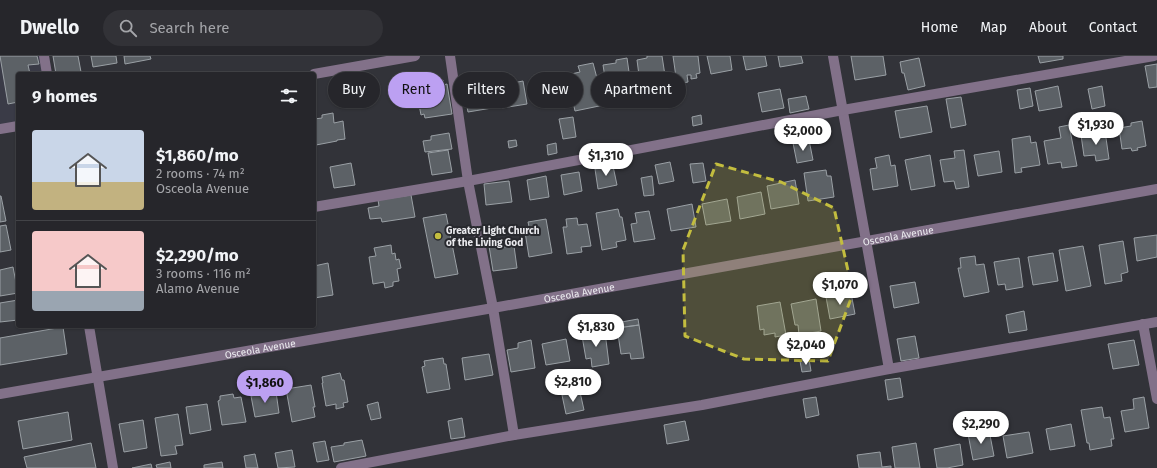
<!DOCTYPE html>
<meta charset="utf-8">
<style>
body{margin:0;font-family:"Fira Sans",sans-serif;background:#323237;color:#f1f3f6;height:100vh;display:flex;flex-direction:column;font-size:15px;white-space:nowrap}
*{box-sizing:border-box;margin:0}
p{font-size:13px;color:#a4a5a9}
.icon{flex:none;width:22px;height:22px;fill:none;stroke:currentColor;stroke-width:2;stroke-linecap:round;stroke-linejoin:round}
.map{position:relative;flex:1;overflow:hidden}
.side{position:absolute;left:16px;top:16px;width:300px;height:256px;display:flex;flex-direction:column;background:#26262b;border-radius:4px;box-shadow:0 1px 3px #0004,0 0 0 1px #424347}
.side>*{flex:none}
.hud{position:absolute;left:328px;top:16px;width:380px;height:36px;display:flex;gap:8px}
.price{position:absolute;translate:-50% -34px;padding:0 9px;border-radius:14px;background:#fff;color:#222;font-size:13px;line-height:26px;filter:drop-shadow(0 1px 2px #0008)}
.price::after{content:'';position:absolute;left:50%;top:24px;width:12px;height:9px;margin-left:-6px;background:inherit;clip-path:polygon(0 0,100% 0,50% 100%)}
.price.active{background:#bca0f2;color:#111}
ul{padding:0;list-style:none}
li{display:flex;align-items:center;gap:12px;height:100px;padding:0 16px}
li+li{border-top:1px solid #424347}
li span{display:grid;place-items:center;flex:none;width:112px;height:80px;border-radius:4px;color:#555}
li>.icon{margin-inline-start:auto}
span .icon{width:48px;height:48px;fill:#fffc;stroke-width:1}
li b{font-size:17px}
h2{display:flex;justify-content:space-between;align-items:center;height:48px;padding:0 16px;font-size:17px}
.pill{padding:0 14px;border-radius:18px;background:#26262b;box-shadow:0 1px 3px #0004,0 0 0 1px #424347;font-size:14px;line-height:36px}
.pill.active{background:#bca0f2;color:#111}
header{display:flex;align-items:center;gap:24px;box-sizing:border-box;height:56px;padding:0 20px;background:#26262b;border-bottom:1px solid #424347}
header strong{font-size:19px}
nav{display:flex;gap:22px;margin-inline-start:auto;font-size:14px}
.search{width:280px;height:36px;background:#323237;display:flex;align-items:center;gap:10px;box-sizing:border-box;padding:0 14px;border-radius:22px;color:#a4a5a9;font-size:15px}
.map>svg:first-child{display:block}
.built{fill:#3a3b47}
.building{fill:#5c6166;stroke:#9aa0a5}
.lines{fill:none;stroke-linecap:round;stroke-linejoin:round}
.minor{stroke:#827189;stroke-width:10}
.marked{fill:#c3bd3f;fill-opacity:0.2;stroke:#c3bd3f;stroke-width:3;stroke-dasharray:8 5;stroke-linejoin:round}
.poi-dot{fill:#c3bd3f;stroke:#28292e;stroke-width:1.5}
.labels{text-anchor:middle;stroke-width:4;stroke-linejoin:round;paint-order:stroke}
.poi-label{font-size:10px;font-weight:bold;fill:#eaeaee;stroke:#28292e;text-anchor:start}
.street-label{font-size:10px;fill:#eaeaee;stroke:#28292e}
</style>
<header>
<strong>Dwello</strong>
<div class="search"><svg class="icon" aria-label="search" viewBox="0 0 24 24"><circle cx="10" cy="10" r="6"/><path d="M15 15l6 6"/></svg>Search here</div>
<nav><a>Home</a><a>Map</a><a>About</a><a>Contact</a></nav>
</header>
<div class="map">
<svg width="1157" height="412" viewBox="0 0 1157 412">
<rect width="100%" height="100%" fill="#323339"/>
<path class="built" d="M0,0h49l3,18h-34v53l-18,3z"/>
<path class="building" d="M0,0h37l2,8 -11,1 2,9h-12v28l-10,2z
M53,0h25l3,16 -13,2h-12z
M91,0h25l1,7 -24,4z
M124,0h26l1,3 -26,5z
M647,0h15l4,26 -10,2 -1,-4 -15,3 -3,-23 10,-2z
M673,0h25l2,17 -4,1 1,4 -6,1v-4h-4l1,7 -11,2z
M707,0h23l2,14 -21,4z
M743,0h22l2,10 -21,4z
M778,0h23l2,7 -23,4z
M851,0h32l3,19 -31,5z
M1038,0h25v3l-23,4z
M627,2l4,28 -24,4 -4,-25 13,-2v-3z
M919,2l6,28 -17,4 -4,-17h-2l-2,-11z
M593,7l11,42 -29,6 -8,-36 13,-3 -2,-6z
M1157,8v23l-8,1 -4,-22z
M559,20l4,22 -26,5 -4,-22z
M443,24v5l4,-1 5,30 -27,4 -1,-4 -3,1 -5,-26 4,-1 -1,-5z
M523,25l4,23 -25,4 -4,-22z
M487,30l5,22 -24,4 -4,-22z
M1058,30l4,21 -23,4 -4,-20z
M1102,30l3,20 -13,3 -4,-20z
M1030,32l3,18 -13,3 -3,-19z
M780,33l4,19 -22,4 -4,-19z
M806,40l3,13 -19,4 -2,-14z
M961,41l5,28 -15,3 -5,-29z
M927,50l5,26 -32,6 -5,-27z
M333,57l1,10 9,-2 2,18 -8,1v1l-21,4 -2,-26 8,-1v-3z
M701,59l1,9 -9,2 -1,-9z
M573,61l3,20 -13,2 -4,-20z
M1142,65l4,25 -9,2 1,2 -6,1 -1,-3 -9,1 -3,-21 12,-2v-3z
M1069,69l8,41 -15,2 -1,-6 -13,2 -4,-23 17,-3 -2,-11z
M1105,75l4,28 -13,2 -1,-6 -11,1 -3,-21z
M449,77l3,16 -27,3 -2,-11 8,-1v-4z
M1030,80l1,7 5,-1 4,23 -19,3 1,4 -7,1 -3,-34z
M516,84l1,6 -8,2 -1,-7z
M809,84l4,20 -16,3 -4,-20z
M556,87l1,10 -9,2 -1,-10z
M448,94l4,22 -20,3 -4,-22z
M964,94l5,37 -13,2 -2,-8 -10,1 -4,-22 15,-2 -1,-7z
M999,95l3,21 -24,4 -4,-21z
M889,99l2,11 4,-1 3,21 -25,4 -3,-21 7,-1 -2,-10z
M930,99l5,31 -24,4 -6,-30z
M670,106l4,19 -15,3 -4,-19z
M351,107l4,22 -21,3 -4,-21z
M703,107l3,18 -13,2 -3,-19z
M613,110l4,19 -19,4 -3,-20z
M826,114l1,6h4l3,21 -26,4 -4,-28z
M579,116l3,19 -18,4 -3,-20z
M546,120l3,21 -19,3 -3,-20z
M652,120l2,19 -10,1 -3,-18z
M795,124l4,24 -28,5 -4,-23z
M509,125l3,21 -26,3 -2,-21z
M761,136l4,22 -25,5 -3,-22z
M411,139l4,22 -33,5 -1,-4 -11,1 -2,-11 11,-2 -1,-6z
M0,140h1l5,25 -6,1z
M727,143l4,22 -25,4 -4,-21z
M692,148l4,23 -25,4 -4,-22z
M618,153l2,8h2l4,23 -10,2 1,5 -15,3 -6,-37z
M649,155l6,28 -21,3 -3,-18 6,-1 -2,-10z
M446,158l12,60 -23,4 -12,-60z
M577,162l1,7 9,-1 4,22 -10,1 1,5 -15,2 -4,-27h4l-1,-8z
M546,163l6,34 -23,4 -4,-25 5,-1 -2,-9z
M6,169l5,25 -11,2v-26z
M1157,179v22l-20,4 -3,-23z
M1123,185l5,31 -7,2 1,7 -17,3 -6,-39z
M502,188l1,3 11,-1 3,22 -24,3 -4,-25z
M391,189l1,9 3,-1 1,7 3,-1 2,9 -4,1 2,12 -6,1v4l-8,2 -1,-6 -11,2 -4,-27 7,-1 -2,-8z
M1083,190l8,40 -25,5 -7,-41z
M1053,197l5,28 -25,4 -5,-28z
M975,200l1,9 8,-1 5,28 -25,5 -6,-29h3l-1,-10z
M1019,202l4,29 -17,3 -1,-6 -7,1 -4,-23z
M328,207l5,32 -19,3v-32z
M13,211l5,26 -18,3v-26z
M915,226l4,21 -25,5 -4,-22z
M851,237l4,21 -25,5 -4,-22z
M816,243l5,32 -22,4 -1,-10h-3l-4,-21z
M18,244v20l-18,2v-19z
M780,246l6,33 -11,2v-4l-11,2v-6l-4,1 -3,-24z
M1024,255l3,19 -18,3 -3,-18z
M638,263l1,6 -22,3 -1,-5z
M639,269l5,33 -13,1 -1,-6 -9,1 -4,-26z
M63,271l4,27 -67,11v-27z
M596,275l1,2 8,-1 4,32 -17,3 -1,-9 -5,1 -4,-23 8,-2v-2z
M915,280l4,22 -18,3 -4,-22z
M566,283l4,22 -24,4 -4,-21z
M531,284l4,28 -24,4 -4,-22 11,-2v-5z
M1134,284l5,25 -26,4 -5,-25z
M489,298l4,21 -28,5 -3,-22z
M443,302l1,6h2l4,25 -23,4 -5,-26 3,-1 -1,-5z
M809,303l2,12 -9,1 -2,-11z
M340,317l2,7h2l4,22 -5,1 1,4 -8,2v-5l-10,2 -4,-23h1l-1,-6z
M900,322l3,19 -15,3 -3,-20z
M311,329l4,22h-2l2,10 -23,5 -6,-33z
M276,336l3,21 -24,4 -4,-21z
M580,336l4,18 -18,4 -4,-19z
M233,338l1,4 7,-1 5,25 -24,3 -4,-24 2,-1v-4z
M816,341l3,18 -13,3 -3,-19z
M1144,341l5,31 -24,4 -4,-21 13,-2 -1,-10z
M378,346l3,16 -10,2 -4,-15z
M207,348l4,26 -21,4 -4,-27z
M1102,351l2,11 6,-1 4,22h-3l1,7 -22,4 -1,-7h-2l-6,-33z
M68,356l4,28 -49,9 -5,-28z
M178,358l5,31 -8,1 2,8 -16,2 -6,-38z
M462,362l3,19 -14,2 -3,-18z
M143,364l4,28 -23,4 -5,-28z
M685,365l4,19 -22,4 -3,-19z
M1071,368l4,22 -25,4 -4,-21z
M989,374l5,26 -21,4 -5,-26z
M1029,376l4,21 -26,5 -4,-22z
M362,384l4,16 -32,6 -3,-15 13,-2v-2z
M325,385l4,19 -12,2 -4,-19z
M91,387l5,25h-69l-3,-11z
M916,387l4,25h-25l-3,-21z
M960,388l3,21 -16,3h-10l-3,-19z
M292,394l3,17 -17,1 -3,-15z
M880,396l2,15 9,-1v2h-32l-2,-13z
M255,398l3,14h-12l-2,-12z
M170,406l1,6h-14l-1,-3z
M222,406l1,6h-19v-3z
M151,408l1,4h-20z"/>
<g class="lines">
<g class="minor">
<path d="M44,0l3,18"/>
<path d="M450,0l18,125 25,127 21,127"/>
<path d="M833,0l56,313"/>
<path d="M314,18l101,-18"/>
<path d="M0,73l18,-3"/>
<path d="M314,151l154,-26 375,-71 311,-54"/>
<path d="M1143,268l14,75"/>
<path d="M89,270l24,142"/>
<path id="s1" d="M0,338l493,-86 664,-119"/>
<path d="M341,412l173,-33 188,-30 187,-36 268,-47"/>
</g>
</g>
<path class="marked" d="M716,108l65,18 53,26 19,85 -25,68 -84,-2 -59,-23 -2,-86z"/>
<circle class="poi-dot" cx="438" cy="180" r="4"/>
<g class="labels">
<g class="poi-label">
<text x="446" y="178">Greater Light Church<tspan x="446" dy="12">of the Living God</tspan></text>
</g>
<g class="street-label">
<text dy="4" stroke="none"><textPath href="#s1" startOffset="912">Osceola Avenue</textPath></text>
<text dy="4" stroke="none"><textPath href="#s1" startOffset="588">Osceola Avenue</textPath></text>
<text dy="4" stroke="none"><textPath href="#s1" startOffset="264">Osceola Avenue</textPath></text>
</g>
</g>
</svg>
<b class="price" style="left:1096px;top:90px">$1,930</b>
<b class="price" style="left:803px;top:96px">$2,000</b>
<b class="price" style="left:606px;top:121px">$1,310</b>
<b class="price" style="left:840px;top:250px">$1,070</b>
<b class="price" style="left:596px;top:292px">$1,830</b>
<b class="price" style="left:806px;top:310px">$2,040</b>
<b class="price" style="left:573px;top:347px">$2,810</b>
<b class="price active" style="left:265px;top:348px">$1,860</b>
<b class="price" style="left:981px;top:389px">$2,290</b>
<div class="hud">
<a class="pill">Buy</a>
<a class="pill active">Rent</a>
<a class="pill">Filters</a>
<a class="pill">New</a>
<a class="pill">Apartment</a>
</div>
<section class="side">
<h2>9 homes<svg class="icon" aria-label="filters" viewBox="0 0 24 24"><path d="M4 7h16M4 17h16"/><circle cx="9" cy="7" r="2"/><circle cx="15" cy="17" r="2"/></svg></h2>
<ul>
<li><span style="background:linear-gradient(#c9d6e8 65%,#c2b280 0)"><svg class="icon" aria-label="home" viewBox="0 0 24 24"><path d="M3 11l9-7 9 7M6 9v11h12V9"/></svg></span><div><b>$1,860/mo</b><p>2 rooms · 74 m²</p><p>Osceola Avenue</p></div></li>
<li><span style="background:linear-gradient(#f6c9c9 75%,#9aa5b1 0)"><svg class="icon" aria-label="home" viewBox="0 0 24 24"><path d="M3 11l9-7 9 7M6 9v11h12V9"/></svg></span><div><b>$2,290/mo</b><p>3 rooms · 116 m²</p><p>Alamo Avenue</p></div></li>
</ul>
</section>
</div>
